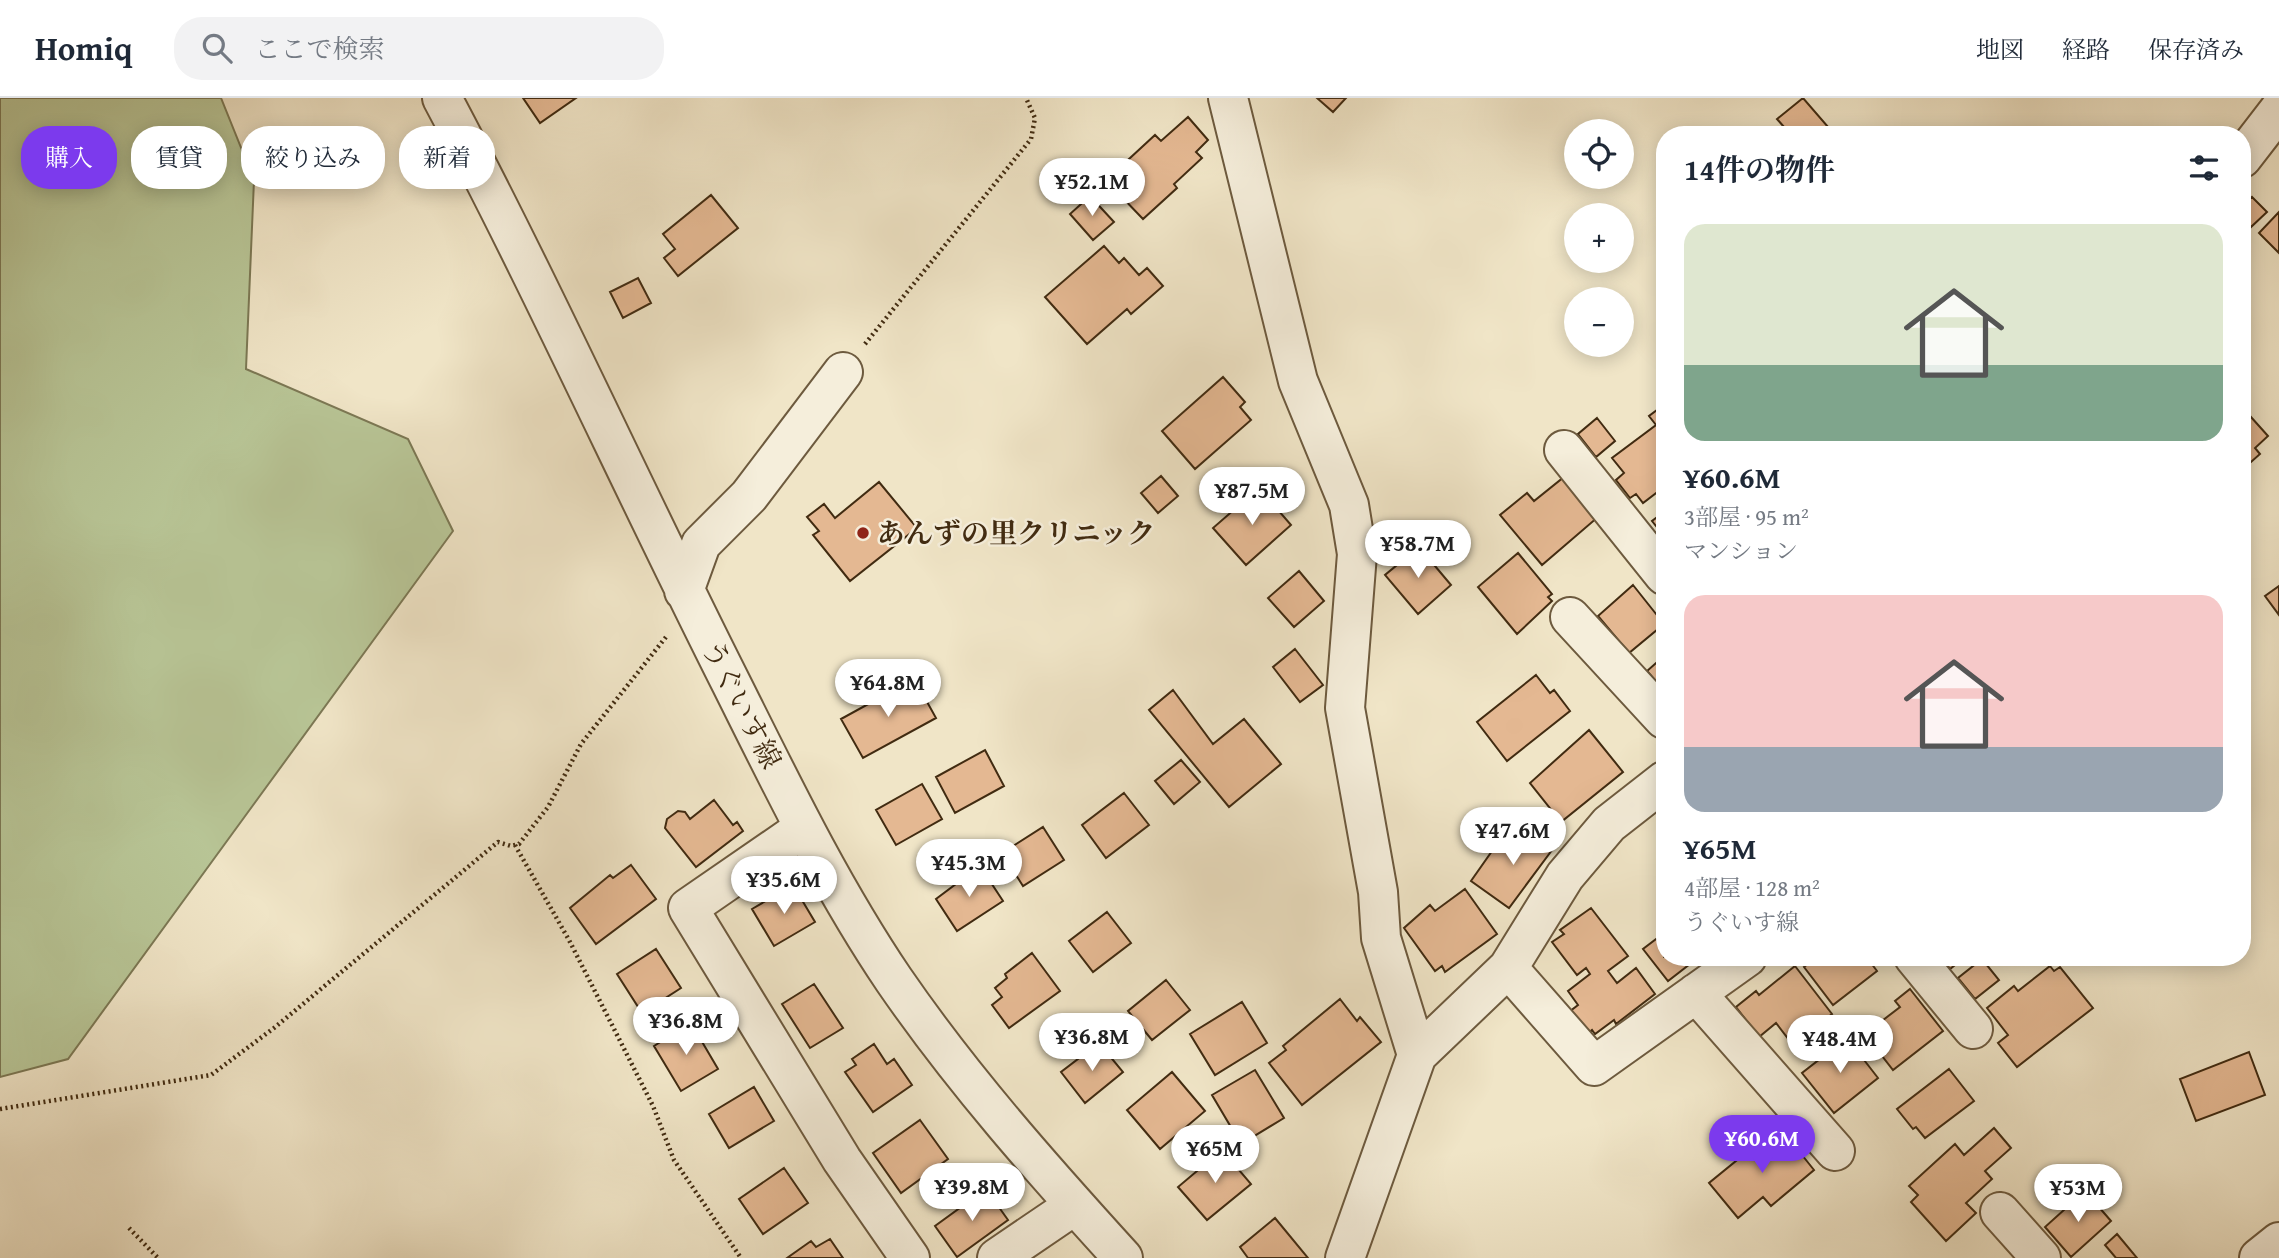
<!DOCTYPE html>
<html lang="ja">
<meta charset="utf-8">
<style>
body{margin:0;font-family:"Gentium Book Plus","Noto Serif JP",serif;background:#f2f2f3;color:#1f2937;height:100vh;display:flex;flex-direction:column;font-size:26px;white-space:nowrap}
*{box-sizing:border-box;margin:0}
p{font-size:23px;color:#747a83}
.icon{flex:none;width:38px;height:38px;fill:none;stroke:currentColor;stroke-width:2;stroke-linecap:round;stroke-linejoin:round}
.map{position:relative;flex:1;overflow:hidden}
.panel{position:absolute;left:1656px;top:28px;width:595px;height:840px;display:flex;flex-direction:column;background:#fff;border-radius:28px;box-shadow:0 4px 18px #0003}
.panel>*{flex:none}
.guide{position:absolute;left:21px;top:28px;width:665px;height:63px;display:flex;gap:14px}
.buttons{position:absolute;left:1564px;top:21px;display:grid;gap:14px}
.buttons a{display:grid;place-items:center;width:70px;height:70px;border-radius:50%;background:#fff;box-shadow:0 4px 18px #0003;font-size:35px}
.price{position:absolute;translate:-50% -60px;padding:0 16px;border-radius:24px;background:#fff;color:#222;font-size:23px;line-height:46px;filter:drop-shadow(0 2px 4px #0008)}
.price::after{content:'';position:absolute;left:50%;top:42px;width:21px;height:16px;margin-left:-10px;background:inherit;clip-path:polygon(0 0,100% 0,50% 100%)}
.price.selected{background:#7c3aed;color:#fff}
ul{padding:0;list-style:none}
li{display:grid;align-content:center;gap:14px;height:371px;padding:0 28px}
li span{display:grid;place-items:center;height:217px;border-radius:21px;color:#555}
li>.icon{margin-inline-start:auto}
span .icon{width:126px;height:126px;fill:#fffc;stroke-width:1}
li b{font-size:30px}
h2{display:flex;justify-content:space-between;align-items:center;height:84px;padding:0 28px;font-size:30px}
.pill{padding:0 24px;border-radius:28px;background:#fff;box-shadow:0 4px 18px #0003;font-size:24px;line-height:63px}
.pill.selected{background:#7c3aed;color:#fff}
header{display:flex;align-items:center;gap:42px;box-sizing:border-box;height:98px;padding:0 35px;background:#fff;border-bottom:2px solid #e0e1e3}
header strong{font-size:33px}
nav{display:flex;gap:38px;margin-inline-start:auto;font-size:24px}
.search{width:490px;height:63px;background:#f2f2f3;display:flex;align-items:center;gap:18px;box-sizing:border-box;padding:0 24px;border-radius:28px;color:#747a83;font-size:26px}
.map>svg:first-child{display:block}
.green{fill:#b8c596;stroke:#7c7854;stroke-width:2}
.building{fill:#e4b892;stroke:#412b11;stroke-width:2}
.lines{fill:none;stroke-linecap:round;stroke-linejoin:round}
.minor-casing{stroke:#6d5a3e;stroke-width:42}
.path{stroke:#412b11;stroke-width:4.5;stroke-dasharray:2 3.5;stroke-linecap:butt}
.minor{stroke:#f5eedb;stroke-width:38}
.poi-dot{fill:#8f2418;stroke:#f5eedb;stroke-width:2.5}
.labels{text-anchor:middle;stroke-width:5;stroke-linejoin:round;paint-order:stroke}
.poi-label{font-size:28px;font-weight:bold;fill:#412b11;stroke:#f5eedb;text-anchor:start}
.street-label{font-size:28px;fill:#412b11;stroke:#f5eedb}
</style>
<header>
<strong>Homiq</strong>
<div class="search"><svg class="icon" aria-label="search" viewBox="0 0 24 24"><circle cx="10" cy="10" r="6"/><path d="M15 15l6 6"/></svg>ここで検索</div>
<nav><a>地図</a><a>経路</a><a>保存済み</a></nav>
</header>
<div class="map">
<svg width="2279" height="1160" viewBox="0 0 2279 1160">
<rect width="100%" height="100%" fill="#f0e5c7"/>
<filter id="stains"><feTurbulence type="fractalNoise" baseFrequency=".00286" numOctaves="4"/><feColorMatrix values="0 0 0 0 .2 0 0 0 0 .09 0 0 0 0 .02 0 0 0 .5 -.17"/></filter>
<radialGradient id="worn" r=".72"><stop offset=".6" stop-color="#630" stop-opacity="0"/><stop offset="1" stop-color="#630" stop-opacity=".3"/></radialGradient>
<path class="green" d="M0,0h221l33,82 -8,189 162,70 45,92 -385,528 -68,18z"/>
<path class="building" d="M523,0h53l-36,25z
M1317,0h29l-13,14z
M1803,0l32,37h-44l-14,-16z
M1188,19l20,23 -12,12 6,6 -28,26 3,4 -34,31 -24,-25 6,-6 -5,-6 4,-4 -8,-7 39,-36 6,6z
M711,97l27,33 -60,48 -14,-18 11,-9 -12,-15z
M1090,98l24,26 -21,18 -23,-26z
M2252,99l15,15 -16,15 -9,-9v-12z
M2279,114v41l-20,-20z
M1104,148l15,17 5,-5 15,17 8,-7 16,18 -32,28 -4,-5 -40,35 -42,-47z
M638,180l13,25 -28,15 -13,-26z
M1223,279l22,25 -5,5 11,13 -56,49 -33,-38z
M1661,309l3,5v75l-21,16 -7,-9 -6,4 -14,-18 8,-7 -12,-15 44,-33 -7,-9z
M2242,309l26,29 -13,12 5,6 -18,16z
M1597,320l18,23 -19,16 -18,-23z
M1161,378l17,20 -20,17 -17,-20z
M1564,379l34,40 -56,48 -42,-50 27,-22 7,8z
M879,384l38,46 -67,53 -37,-46 6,-4 -12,-14 17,-13 11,14z
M1259,390l32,37 -45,40 -33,-37z
M1664,414v24l-12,-15z
M1419,449l32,38 -33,29 -33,-39z
M1518,455l34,41 -4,3 4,4 -35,33 -39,-47z
M1299,473l25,30 -30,26 -26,-29z
M1633,487l31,39 -35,29 -31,-37z
M2279,488v29l-14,-19z
M1295,551l28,36 -23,17 -27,-35z
M1664,558v35l-17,-20z
M1536,577l14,18 4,-3 16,21 -63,50 -30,-39z
M910,583l12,22 4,-3 10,18 -73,40 -22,-39z
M1173,592l40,54 31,-25 37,45 -52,43 -80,-97z
M1589,632l34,42 -62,50 -31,-39z
M985,652l19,36 -49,27 -19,-36z
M1181,662l19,22 -26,22 -19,-23z
M922,686l20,35 -46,26 -20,-35z
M1124,695l25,32 -43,33 -24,-33z
M714,702l19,25 4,-3 6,9 -47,36 -31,-39 2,-9 11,-8 7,1 5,7z
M1043,729l21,33 -41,26 -21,-33z
M1529,729l26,19 -46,62 -38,-27 26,-37 8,6 8,-11 5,3z
M631,767l25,34 -60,45 -26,-36 40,-33 3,3z
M980,768l23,35 -46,30 -21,-32z
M793,787l22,37 -41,24 -22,-37z
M1465,791l32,45 -52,38 -3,-6 -7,5 -31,-43 26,-23 5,6z
M1591,810l37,48 -20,15 9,12 19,-15 19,26 -39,30 -2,-4 -19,14 -3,-4 -5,4 -18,-22 9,-7 -10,-14 22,-17 -4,-6 -9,7 -25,-33 12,-8 -4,-4z
M1107,814l24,31 -38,29 -24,-31z
M1664,835v24h35l-31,24 -25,-32z
M656,851l25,39 -39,25 -25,-39z
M1032,855l28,38 -51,37 -17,-23 10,-8 -7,-9 12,-10 -2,-4z
M1817,859h62l-8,6 6,8 -44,34 -29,-38z
M1940,859h25l-15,12z
M1982,861l17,21 -24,19 -17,-21z
M1795,868l37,48 -39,31 -17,-22 -17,14 -23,-30 20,-16 3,4z
M2050,868l4,5 6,-4 33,41 -76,59 -19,-24 10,-8 -21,-27 27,-22 4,5z
M1166,882l24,30 -38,30 -24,-29z
M814,886l29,44 -33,20 -28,-44z
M1910,891l33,42 -50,39 -28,-36 35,-27 -5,-6z
M1340,901l17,22 3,-4 21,25 -79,63 -33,-42 17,-13 -3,-4z
M1242,904l25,41 -52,32 -25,-41z
M691,925l27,46 -37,22 -27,-45z
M1847,940l31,40 -44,35 -32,-40z
M1099,945l24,29 -38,31 -24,-31z
M874,946l13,20 7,-5 18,26 -39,27 -28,-40 11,-7 -4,-6z
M2249,954l16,43 -69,26 -16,-42z
M1949,971l25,32 -49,37 -9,-11 -3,2 -16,-20z
M1255,972l29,48 -43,26 -29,-49z
M1172,974l33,39 -45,38 -33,-39z
M754,989l20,34 -45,27 -20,-34z
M920,1022l28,39 -47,34 -28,-40z
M1994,1030l17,20 -26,23 7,8 -26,24 10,10 -30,28 -35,-39 7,-7 -9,-9 46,-42 9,11z
M1782,1032l32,40 -43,36 -8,-9 -25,21 -29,-35 33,-27 -4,-5 9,-8 8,10z
M1222,1052l29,34 -44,36 -29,-33z
M784,1070l24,35 -45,31 -24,-35z
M986,1091l22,31 -51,37 -22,-31z
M2085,1093l26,30 -40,36 -26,-30z
M1275,1120l33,40h-60l-8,-11z
M2117,1136l20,24h-21l-11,-13z
M830,1141l13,19h-56l24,-17 5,6z"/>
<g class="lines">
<defs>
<path id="minor" d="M442,0c102,192 191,391 289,585 50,100 100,204 163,297 68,99 149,190 229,278
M1228,0l70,283 51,124 8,49 -12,154 33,184 3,46 36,117
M2242,60l37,-48
M1564,352l100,125
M684,493l17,-47 48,-48 94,-124
M1570,519l94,102
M804,730l-116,80 154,252 68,98
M1914,859l59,72
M1508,870l86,98 153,-109
M1696,895l139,158
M2000,1114l41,46
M997,1160l78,-53
M1345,1160l72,-203 91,-87 57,-92 44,-52 55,-43
M2259,1160l20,-16"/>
</defs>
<use href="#minor" class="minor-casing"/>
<path class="path" d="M865,246l166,-205 4,-21 -9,-20
M515,747l54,95 84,166 21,54 67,98
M0,1011l211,-34 63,-47 224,-186 13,4 8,-2 29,-37 33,-63 85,-107
M129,1130l29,30"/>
<use href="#minor" class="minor"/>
</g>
<circle class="poi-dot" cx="863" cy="435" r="7"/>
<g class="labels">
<g class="poi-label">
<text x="877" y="445">あんずの里クリニック</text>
</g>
<g class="street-label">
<text transform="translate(742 606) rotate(63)" y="10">うぐいす線</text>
</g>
</g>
<rect width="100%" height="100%" filter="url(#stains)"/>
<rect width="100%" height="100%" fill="url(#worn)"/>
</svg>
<div class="buttons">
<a><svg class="icon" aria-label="locate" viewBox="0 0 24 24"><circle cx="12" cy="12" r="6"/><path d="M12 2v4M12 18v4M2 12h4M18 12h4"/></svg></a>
<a>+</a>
<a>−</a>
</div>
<b class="price" style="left:1092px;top:120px">¥52.1M</b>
<b class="price" style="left:1252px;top:429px">¥87.5M</b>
<b class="price" style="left:1418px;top:482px">¥58.7M</b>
<b class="price" style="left:888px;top:621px">¥64.8M</b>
<b class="price" style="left:1513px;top:769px">¥47.6M</b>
<b class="price" style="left:969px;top:801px">¥45.3M</b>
<b class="price" style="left:784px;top:818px">¥35.6M</b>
<b class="price" style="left:686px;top:959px">¥36.8M</b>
<b class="price" style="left:1092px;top:975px">¥36.8M</b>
<b class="price" style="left:1840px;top:977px">¥48.4M</b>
<b class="price selected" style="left:1762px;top:1077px">¥60.6M</b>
<b class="price" style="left:1215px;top:1087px">¥65M</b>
<b class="price" style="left:972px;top:1125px">¥39.8M</b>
<b class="price" style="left:2078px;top:1126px">¥53M</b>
<div class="guide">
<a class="pill selected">購入</a>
<a class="pill">賃貸</a>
<a class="pill">絞り込み</a>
<a class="pill">新着</a>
</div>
<section class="panel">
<h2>14件の物件<svg class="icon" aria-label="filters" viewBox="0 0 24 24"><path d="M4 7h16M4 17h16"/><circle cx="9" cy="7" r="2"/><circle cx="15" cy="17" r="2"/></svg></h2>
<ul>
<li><span style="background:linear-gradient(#dfe7d0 65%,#7fa58c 0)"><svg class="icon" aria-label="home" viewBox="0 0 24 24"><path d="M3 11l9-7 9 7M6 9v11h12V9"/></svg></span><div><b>¥60.6M</b><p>3部屋 · 95 m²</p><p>マンション</p></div></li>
<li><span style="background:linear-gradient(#f6c9c9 70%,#9aa5b1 0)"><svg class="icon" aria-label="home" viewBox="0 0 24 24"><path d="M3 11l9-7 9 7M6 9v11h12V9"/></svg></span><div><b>¥65M</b><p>4部屋 · 128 m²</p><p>うぐいす線</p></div></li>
</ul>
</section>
</div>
